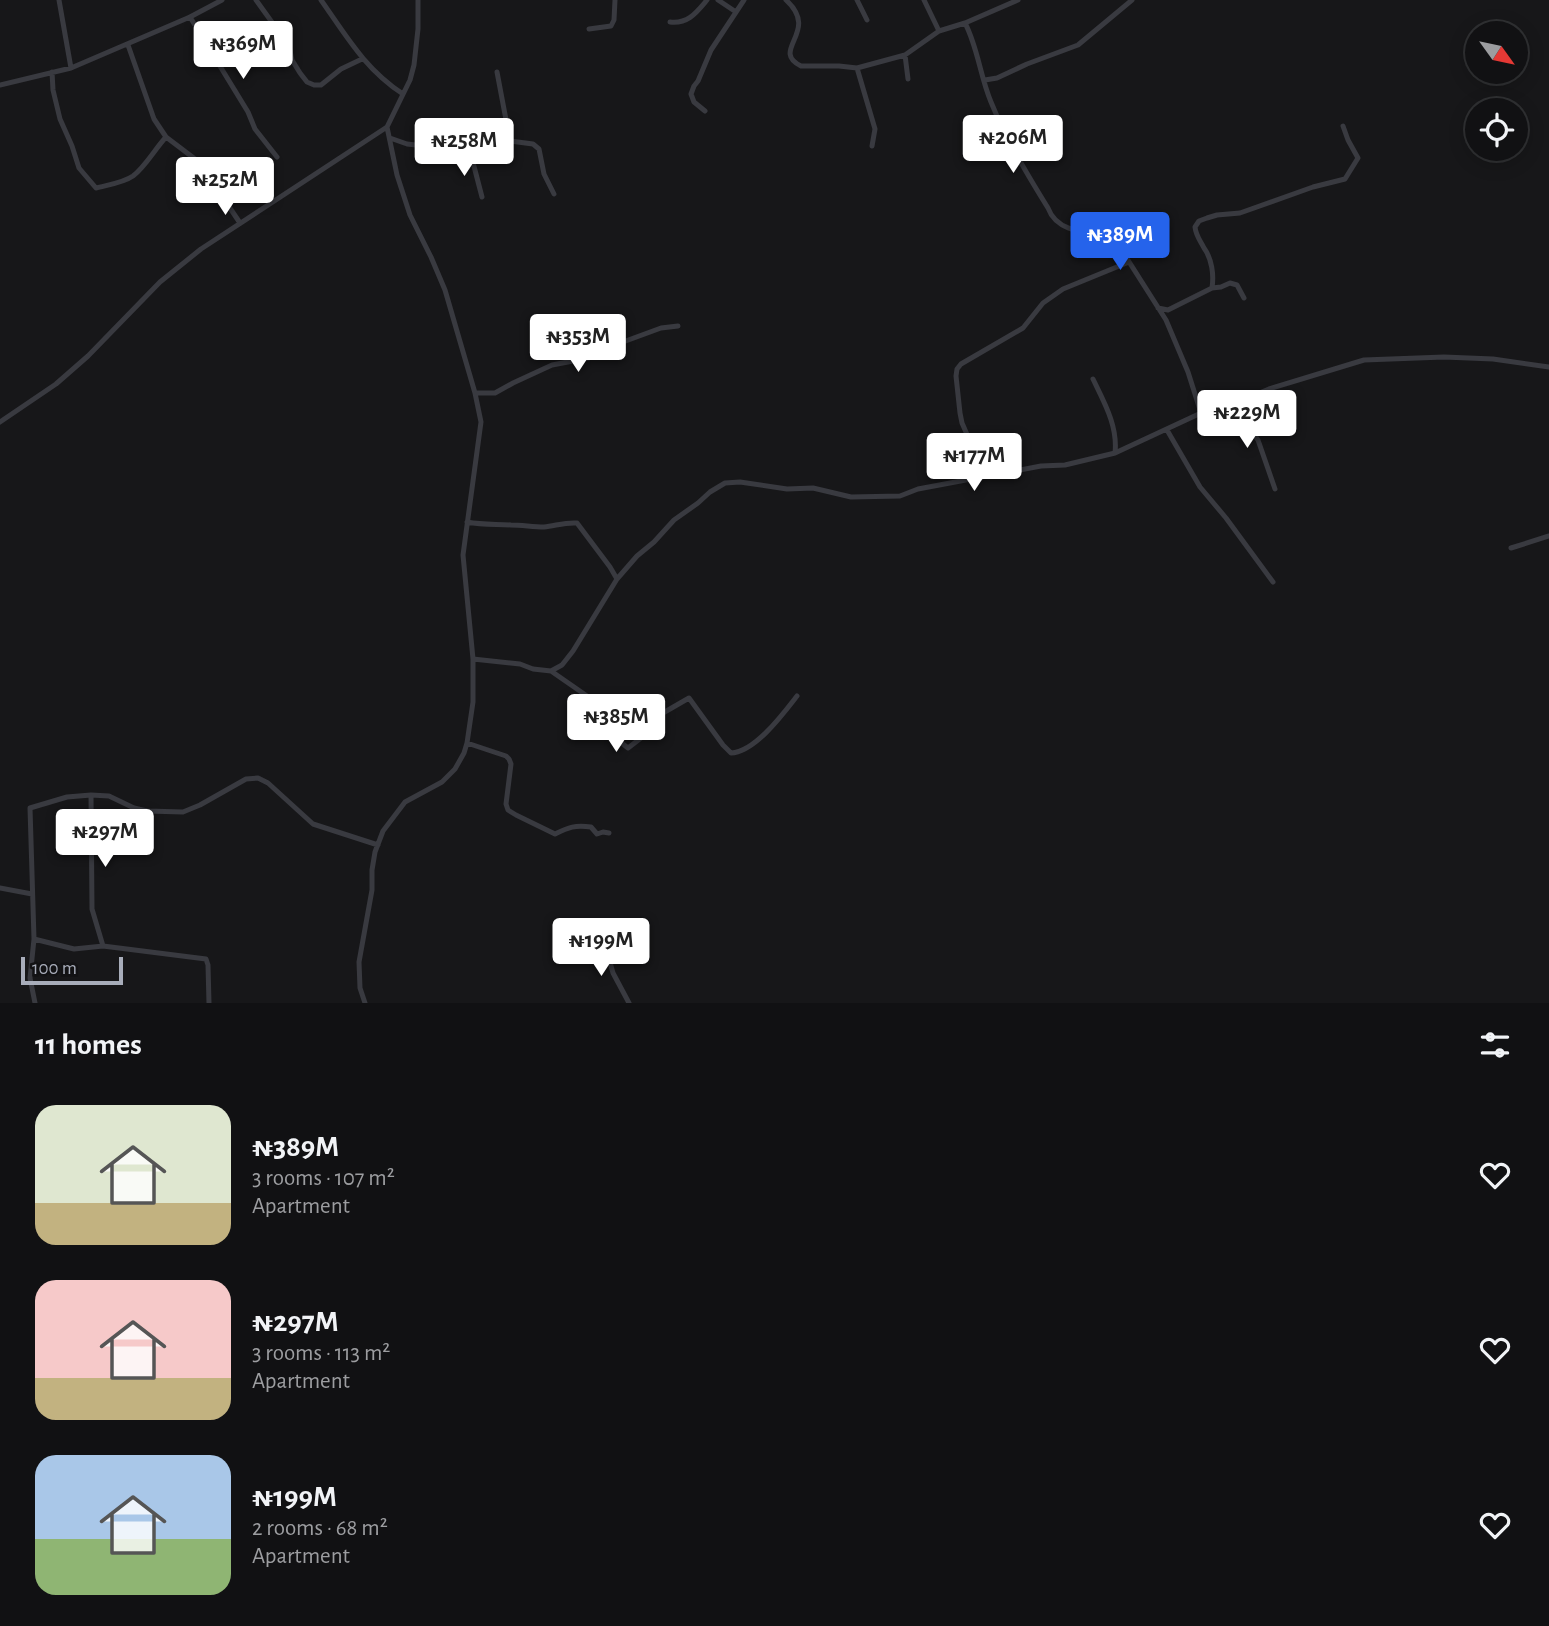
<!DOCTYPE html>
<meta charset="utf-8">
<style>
body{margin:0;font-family:"Alegreya Sans",sans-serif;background:#1a1a1c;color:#f1f3f6;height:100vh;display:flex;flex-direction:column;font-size:26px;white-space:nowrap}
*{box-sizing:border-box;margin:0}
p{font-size:23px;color:#9c9da0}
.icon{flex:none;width:38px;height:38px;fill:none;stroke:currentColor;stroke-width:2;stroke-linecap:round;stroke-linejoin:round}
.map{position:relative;height:1003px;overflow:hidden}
.sheet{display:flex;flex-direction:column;background:#111113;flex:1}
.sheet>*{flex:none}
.needle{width:46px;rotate:123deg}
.controls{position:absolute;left:1465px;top:21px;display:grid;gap:14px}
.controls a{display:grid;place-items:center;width:63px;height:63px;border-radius:50%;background:#111113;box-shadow:0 4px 18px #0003,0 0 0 2px #303133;font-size:35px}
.scale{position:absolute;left:21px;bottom:18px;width:102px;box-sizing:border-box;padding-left:7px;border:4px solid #a8adba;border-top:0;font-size:19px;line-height:24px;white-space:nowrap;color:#a8adba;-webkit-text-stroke:5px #121214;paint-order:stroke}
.price{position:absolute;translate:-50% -60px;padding:0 16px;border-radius:7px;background:#fff;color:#222;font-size:23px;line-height:46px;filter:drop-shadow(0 2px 4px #0008)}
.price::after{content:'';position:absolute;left:50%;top:42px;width:21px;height:16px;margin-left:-10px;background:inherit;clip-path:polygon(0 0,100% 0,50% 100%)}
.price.current{background:#2563eb;color:#fff}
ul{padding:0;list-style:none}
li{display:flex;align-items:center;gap:21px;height:175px;padding:0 35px}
li span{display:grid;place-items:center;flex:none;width:196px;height:140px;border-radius:21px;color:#555}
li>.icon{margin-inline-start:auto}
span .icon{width:84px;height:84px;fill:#fffc;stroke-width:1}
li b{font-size:30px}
h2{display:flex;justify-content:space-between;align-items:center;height:84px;padding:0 35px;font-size:30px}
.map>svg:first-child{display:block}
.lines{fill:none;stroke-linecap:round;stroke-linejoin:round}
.minor{stroke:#393a40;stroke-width:5}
</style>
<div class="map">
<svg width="1549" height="1003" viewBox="0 0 1549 1003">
<rect width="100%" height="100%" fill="#171719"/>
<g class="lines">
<path class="minor" d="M59,0l12,68
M256,0l33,46 3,14 8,13 7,9 7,3h7l20,-16 21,-10
M321,0c26,37 44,69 82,94
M718,0l18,12
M786,0c35,32 -17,50 15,66h38l18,2 48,-13 34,-24 26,-8 53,-23
M857,0l10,20
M924,0l15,31
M190,17l58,95 7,17 22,28
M670,22c18,2 26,-9 37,-22
M965,23c13,25 15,53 26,79 15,37 36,72 57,106 9,25 39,24 61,27l10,11 47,74 22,52 13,41
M589,29l22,-3 3,-6 1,-20
M128,45l26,74 12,18 33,25 41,61
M905,55l3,24
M857,68l18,61 -3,17
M52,72l1,18 7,29 12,27 7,22 17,20c11,-3 27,-5 37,-12 12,-9 22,-27 33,-39
M497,72l13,69
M985,80l12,-2 30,-14 51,-19 54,-45
M0,85l71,-17 119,-51 32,-17
M705,111l-11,-9 -3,-8 3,-8 4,-5 13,-31 33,-50
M390,138l17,6 63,7 40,-10 23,3 6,5 5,25 10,20
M470,151l12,46
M1212,288c2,-13 0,-29 -8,-40 -4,-8 -8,-12 -9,-21l4,-6 8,-3 10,-3 23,-2 73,-26 32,-8 13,-21 -10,-18 -5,-14
M1158,308l10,2 44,-22 9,-1 9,-4 7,2 7,13
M1093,379c11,23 25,47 22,74
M475,393h20l18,-10 39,-18 37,-7 13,-5 10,-7 49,-18 17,-2
M1231,405l27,35 17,49
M0,422l56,-38 32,-28 72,-74 41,-33 186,-122 23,-47 4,-15 4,-36v-29
M1167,430l33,57 26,31 47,64
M981,478l-8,-30 -11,-25 -2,-10 -4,-37 1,-7 4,-5 62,-36 20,-25 20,-14 66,-27
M467,522c16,3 27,2 44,3 11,0 22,2 33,2 11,-1 21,-5 33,-4l33,44 7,12
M1511,548l38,-12
M473,659l47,5 13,5 18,2 11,-6 11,-14 44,-72 20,-23 17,-14 20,-22 24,-17 12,-11 15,-9 15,-1 47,7 26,-1 38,9 49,-1 18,-7 123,-23 24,-1 50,-12 86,-40 30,-8 38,-16 95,-29 80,-3 49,2 56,8
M551,671l36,25 10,11 17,30 14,11 26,-20 2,-11 33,-19 34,47 8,8c24,-1 52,-39 66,-57
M467,743l39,13 3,3 2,5 -5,40 2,6 8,5 39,19c14,-7 20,-9 36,-7l6,7 6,-2 6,1
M91,795l1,114 11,37
M0,888l32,6
M34,939l40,10 29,-3 103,13 2,6 1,38
M604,941l9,32 16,30
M35,1003l-5,-25 4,-39 -4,-131 37,-11 24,-2 18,1 25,12 13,3 36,1 17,-7 46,-26 12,-1 10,5 45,41 65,21
M365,1003l-5,-15 -1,-26 13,-72v-20l3,-18 8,-21 22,-29 37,-20 13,-13 9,-16 3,-10 6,-41v-43l-10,-104 18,-133 -6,-29 -30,-103 -14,-33 -21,-42 -13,-40 -10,-48"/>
</g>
</svg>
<div class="controls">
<a><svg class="needle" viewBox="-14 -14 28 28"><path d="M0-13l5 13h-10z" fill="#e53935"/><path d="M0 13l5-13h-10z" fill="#9c9da0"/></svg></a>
<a><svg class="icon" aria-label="locate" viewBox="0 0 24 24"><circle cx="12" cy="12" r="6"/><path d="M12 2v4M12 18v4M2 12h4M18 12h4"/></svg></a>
</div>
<div class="scale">100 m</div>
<b class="price" style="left:243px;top:81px">₦369M</b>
<b class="price" style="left:1013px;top:175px">₦206M</b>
<b class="price" style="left:464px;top:178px">₦258M</b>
<b class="price" style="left:225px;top:217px">₦252M</b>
<b class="price current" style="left:1120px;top:272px">₦389M</b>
<b class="price" style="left:578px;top:374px">₦353M</b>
<b class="price" style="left:1247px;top:450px">₦229M</b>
<b class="price" style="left:974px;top:493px">₦177M</b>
<b class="price" style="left:616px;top:754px">₦385M</b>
<b class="price" style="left:105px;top:869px">₦297M</b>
<b class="price" style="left:601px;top:978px">₦199M</b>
</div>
<section class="sheet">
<h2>11 homes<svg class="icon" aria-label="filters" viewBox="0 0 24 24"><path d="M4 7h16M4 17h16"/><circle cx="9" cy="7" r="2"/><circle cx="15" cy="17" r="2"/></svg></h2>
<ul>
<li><span style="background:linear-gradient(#dfe7d0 70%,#c2b280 0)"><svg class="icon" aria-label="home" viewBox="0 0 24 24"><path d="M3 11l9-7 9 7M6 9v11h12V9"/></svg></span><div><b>₦389M</b><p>3 rooms · 107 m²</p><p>Apartment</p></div><svg class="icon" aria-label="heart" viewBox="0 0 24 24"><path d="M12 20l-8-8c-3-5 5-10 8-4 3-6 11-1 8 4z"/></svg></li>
<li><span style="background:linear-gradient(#f6c9c9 70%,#c2b280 0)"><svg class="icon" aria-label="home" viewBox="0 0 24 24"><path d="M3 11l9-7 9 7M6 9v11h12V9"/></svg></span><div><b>₦297M</b><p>3 rooms · 113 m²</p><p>Apartment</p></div><svg class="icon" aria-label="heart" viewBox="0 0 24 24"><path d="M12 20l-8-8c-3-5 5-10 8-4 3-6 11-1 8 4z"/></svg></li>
<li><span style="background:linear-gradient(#a9c7e8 60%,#8fb573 0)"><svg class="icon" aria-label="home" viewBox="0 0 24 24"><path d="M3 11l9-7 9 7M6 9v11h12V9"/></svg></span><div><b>₦199M</b><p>2 rooms · 68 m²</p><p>Apartment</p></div><svg class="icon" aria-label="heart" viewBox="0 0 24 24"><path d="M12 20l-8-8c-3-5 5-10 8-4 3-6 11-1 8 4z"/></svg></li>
</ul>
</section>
